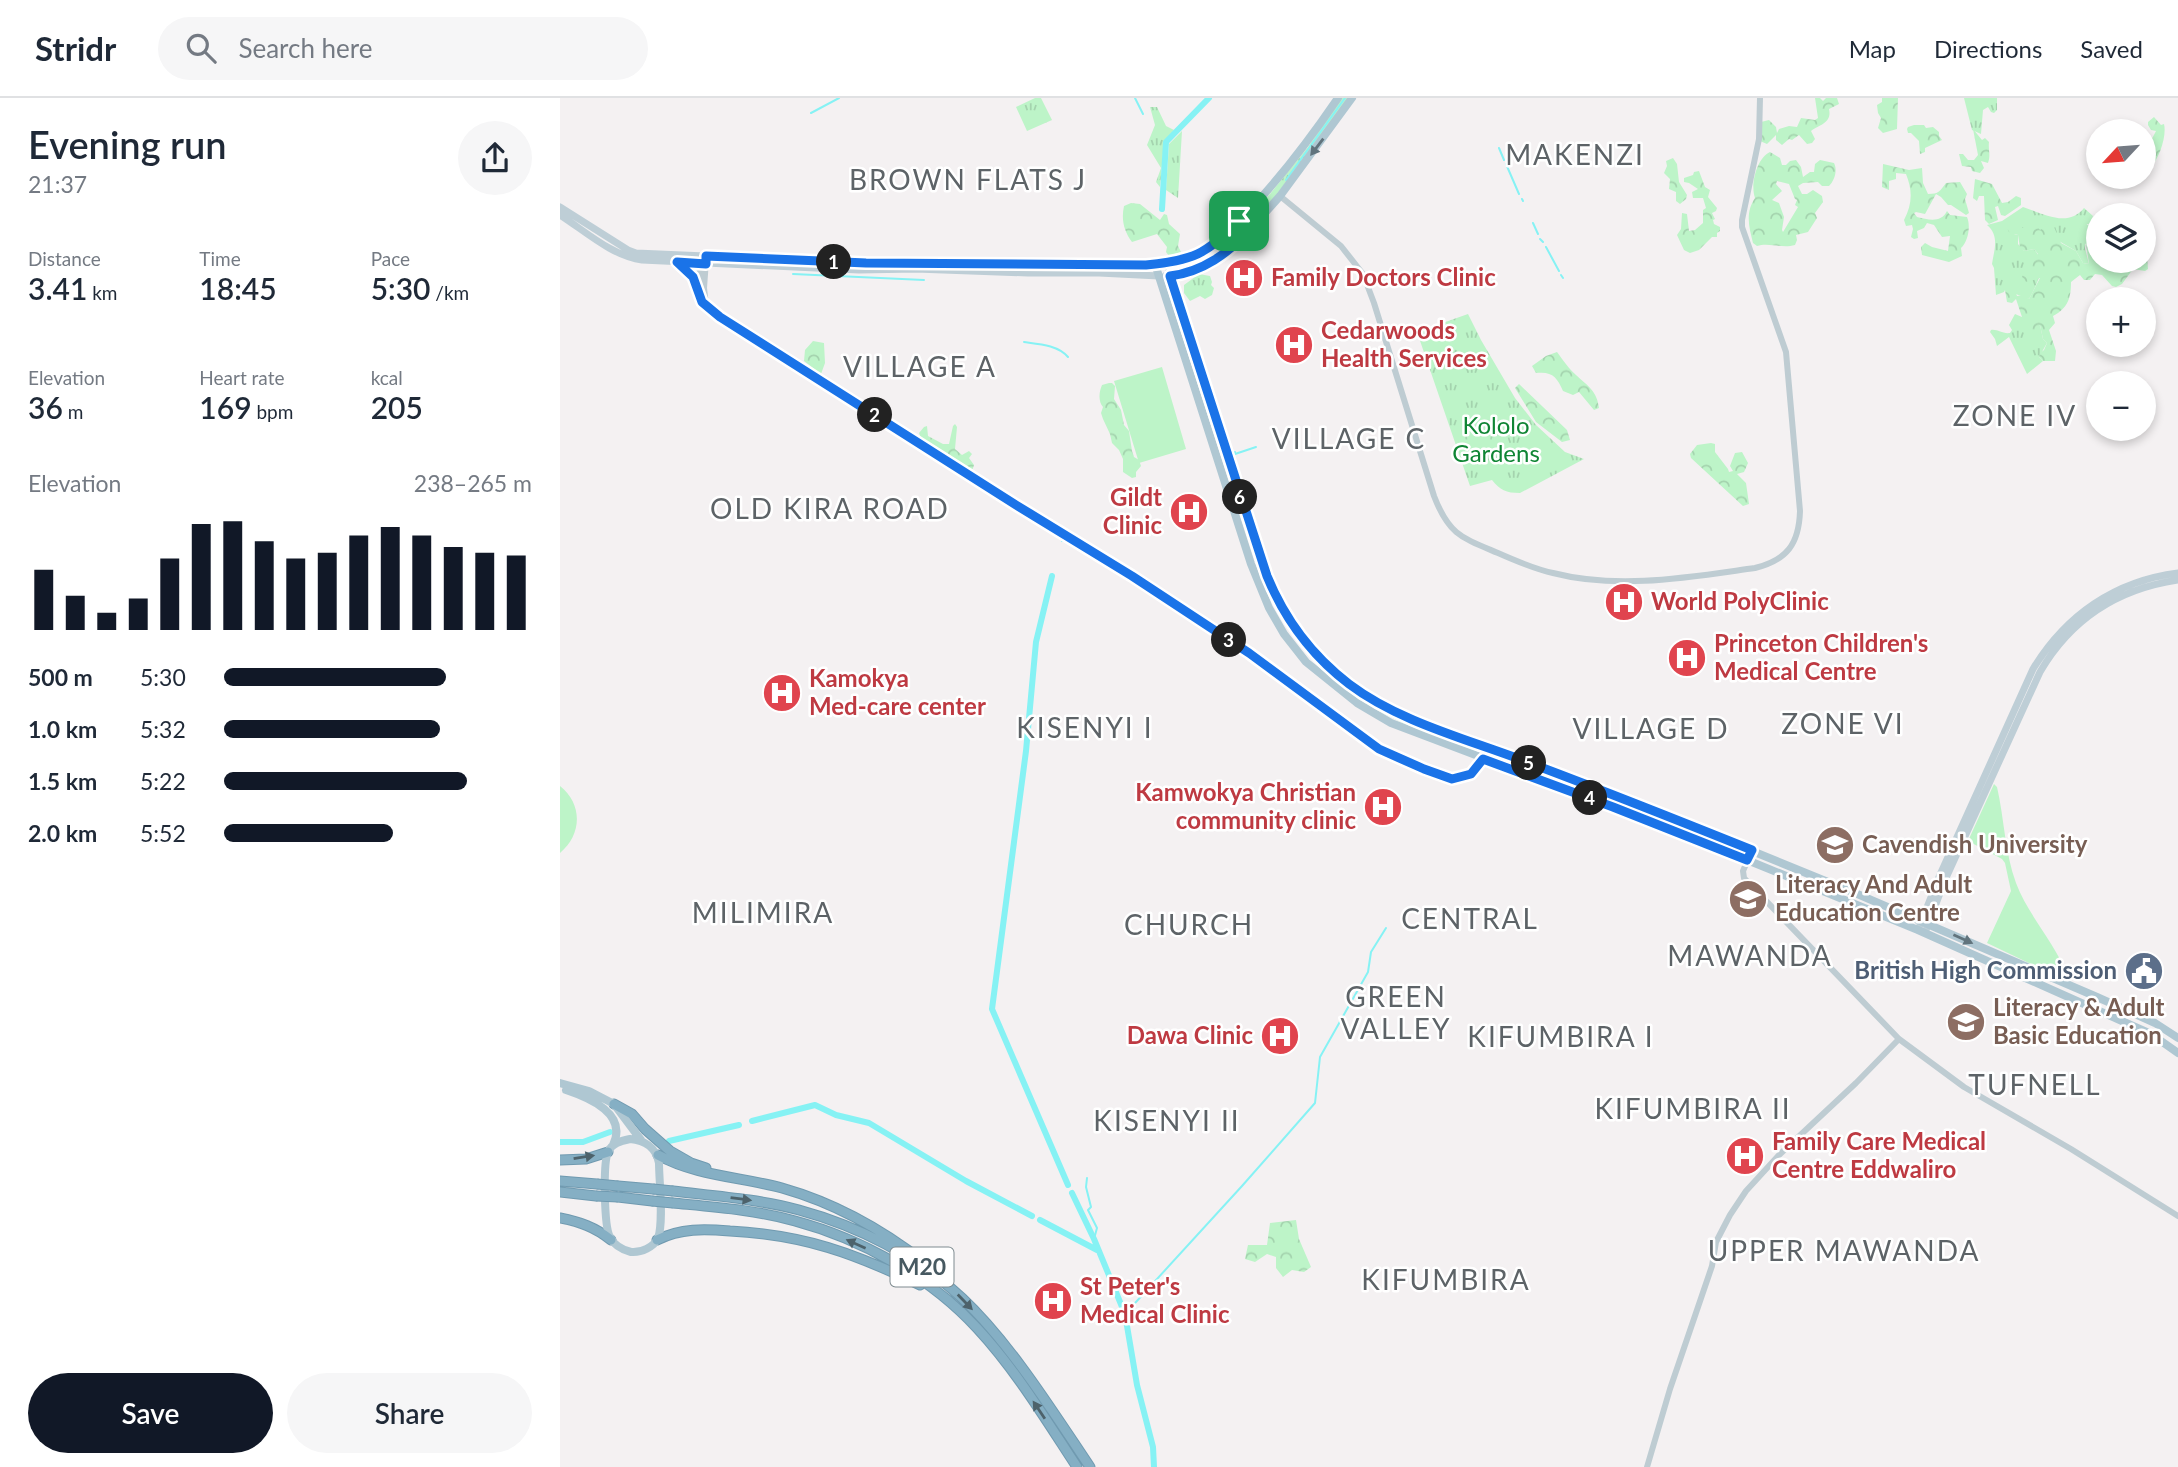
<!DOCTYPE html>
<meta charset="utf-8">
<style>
body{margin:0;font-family:Lato,sans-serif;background:#f6f6f7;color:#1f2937;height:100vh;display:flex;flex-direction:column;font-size:26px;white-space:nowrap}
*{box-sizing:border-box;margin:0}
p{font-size:23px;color:#747a83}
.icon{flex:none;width:38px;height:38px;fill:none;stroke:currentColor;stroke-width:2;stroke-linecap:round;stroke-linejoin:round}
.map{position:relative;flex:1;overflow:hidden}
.drawer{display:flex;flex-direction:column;background:#fff;width:560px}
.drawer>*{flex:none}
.needle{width:46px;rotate:244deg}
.controls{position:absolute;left:1526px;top:21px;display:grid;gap:14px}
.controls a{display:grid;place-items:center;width:70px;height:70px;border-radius:50%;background:#fff;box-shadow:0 4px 10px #0003;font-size:35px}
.pin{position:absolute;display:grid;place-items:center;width:60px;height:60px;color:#fff;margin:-30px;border-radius:14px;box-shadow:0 4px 10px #0006}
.km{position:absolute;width:35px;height:35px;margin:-18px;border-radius:50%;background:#222;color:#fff;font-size:19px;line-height:35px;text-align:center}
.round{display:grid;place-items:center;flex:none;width:74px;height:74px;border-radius:37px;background:#f6f6f7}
.head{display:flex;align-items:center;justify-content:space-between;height:119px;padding:0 28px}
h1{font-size:38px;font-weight:600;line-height:52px}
.figures{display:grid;grid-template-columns:repeat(3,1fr);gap:10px;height:119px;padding:7px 28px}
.figures div{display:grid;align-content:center}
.figures b{font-size:30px;font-weight:600}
.figures small{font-size:19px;font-weight:400}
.figures p{font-size:19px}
.chart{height:196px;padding:14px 28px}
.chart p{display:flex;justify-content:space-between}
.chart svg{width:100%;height:126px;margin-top:7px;stroke:#111827;stroke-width:6}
.action{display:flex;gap:14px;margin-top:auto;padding:14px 28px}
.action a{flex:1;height:80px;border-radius:42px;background:#111827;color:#fff;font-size:28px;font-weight:600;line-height:80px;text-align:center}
.action a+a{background:#f6f6f7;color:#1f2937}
ul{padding:0 28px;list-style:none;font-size:23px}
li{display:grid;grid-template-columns:112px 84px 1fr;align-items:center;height:52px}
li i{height:18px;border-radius:9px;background:#111827}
header{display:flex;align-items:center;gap:42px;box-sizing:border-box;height:98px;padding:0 35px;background:#fff;border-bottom:2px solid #e0e1e3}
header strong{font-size:33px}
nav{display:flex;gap:38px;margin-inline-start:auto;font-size:24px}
.search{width:490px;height:63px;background:#f6f6f7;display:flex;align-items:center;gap:18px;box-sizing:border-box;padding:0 24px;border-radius:38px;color:#747a83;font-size:26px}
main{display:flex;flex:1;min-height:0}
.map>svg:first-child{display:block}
.grass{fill:url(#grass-tufts)}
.forest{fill:url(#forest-crowns);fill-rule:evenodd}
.garden{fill:#bdf4c8}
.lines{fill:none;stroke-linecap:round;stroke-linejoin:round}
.stream{stroke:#86f2f4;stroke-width:2}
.canal{stroke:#86f2f4;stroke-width:6}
.motorway-casing{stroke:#709ab0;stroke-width:11}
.tertiary{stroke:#beccd2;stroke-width:6}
.secondary{stroke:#beced6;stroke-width:7}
.primary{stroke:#afc7d2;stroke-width:8}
.motorway{stroke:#85afc4;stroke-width:9}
.motorway-bridge-casing{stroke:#709ab0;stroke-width:11;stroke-linecap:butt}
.motorway-bridge{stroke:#85afc4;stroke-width:9}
.oneway{fill:#61747d}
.oneway2{fill:#4d626b}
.route-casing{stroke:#fff;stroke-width:14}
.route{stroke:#1a73e8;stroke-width:9}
.labels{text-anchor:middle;stroke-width:5;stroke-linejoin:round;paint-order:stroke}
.shield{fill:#fff;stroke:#7e8b90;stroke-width:2}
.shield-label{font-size:23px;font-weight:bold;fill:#475961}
.health-label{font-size:24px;font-weight:bold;fill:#be3a42;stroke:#fff;text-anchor:start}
.park-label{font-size:24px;fill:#0f8534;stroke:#fff}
.education-label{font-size:24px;font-weight:bold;fill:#785e54;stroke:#fff;text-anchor:start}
.service-label{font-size:24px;font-weight:bold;fill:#4e5e75;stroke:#fff;text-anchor:end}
.quarter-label{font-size:28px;letter-spacing:2px;fill:#5d6367;stroke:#fff}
</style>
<header>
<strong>Stridr</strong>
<div class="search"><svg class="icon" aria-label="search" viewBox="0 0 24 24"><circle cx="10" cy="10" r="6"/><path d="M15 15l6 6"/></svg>Search here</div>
<nav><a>Map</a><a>Directions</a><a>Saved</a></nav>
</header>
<main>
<section class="drawer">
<div class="head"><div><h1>Evening run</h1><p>21:37</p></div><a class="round"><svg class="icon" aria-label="share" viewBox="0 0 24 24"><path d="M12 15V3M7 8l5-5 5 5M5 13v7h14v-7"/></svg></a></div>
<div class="figures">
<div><p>Distance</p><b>3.41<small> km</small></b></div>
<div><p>Time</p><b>18:45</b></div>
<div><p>Pace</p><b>5:30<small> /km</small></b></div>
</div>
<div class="figures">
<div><p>Elevation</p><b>36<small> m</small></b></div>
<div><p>Heart rate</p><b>169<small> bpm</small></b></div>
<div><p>kcal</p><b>205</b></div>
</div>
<div class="chart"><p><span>Elevation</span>238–265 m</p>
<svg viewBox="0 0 160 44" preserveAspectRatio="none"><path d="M5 44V23M15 44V32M25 44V38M35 44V33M45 44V19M55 44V7M65 44V6M75 44V13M85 44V19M95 44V17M105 44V11M115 44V8M125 44V11M135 44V15M145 44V17M155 44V18"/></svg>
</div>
<ul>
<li><b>500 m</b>5:30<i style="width:72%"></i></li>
<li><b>1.0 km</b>5:32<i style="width:70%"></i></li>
<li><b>1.5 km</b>5:22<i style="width:79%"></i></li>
<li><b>2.0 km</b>5:52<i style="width:55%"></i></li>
</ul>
<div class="action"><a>Save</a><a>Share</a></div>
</section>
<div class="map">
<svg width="1618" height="1369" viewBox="0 0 1618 1369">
<defs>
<pattern id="grass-tufts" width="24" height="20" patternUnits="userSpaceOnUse" patternTransform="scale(1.75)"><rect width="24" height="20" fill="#bdf4c8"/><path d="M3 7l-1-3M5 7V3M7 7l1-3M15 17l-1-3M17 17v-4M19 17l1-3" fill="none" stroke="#a4d3ae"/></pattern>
<pattern id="forest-crowns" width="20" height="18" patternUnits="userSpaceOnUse" patternTransform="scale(1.75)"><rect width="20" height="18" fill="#bdf4c8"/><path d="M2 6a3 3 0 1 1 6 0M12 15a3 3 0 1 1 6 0" fill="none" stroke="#a4d3ae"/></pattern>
</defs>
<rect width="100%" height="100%" fill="#f4f1f2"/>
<path class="grass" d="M475 0H481L492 22 467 33 456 9Z
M781 0H789L711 104 674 143 660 157 624 172 622 167 647 157 660 147 710 96 748 49Z
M1404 0H1437V12L1434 15 1431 14 1428 9 1423 12 1421 36 1412 32Z
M590 9H597L606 28 614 32 604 44 600 89 596 84 601 70 587 47 595 27Z
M622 33 618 100 606 92 609 46Z
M1463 109C1484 116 1508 130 1524 110L1533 118 1530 127 1527 126 1525 150 1529 166 1523 165 1516 153 1480 132 1454 136 1458 137V146L1464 153 1474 151C1488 167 1477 186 1469 201L1445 192 1444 194 1436 197 1434 170 1432 166C1434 152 1440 138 1427 127L1442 123Z
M639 176 650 178 652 184 651 187 654 190 652 197 645 201 640 198 630 203 624 195V187Z
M908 216 921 242 955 300 976 327 1005 354 1024 361 960 395C946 395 940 392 932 382L910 388 857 234Z
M1480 227 1483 241 1487 245 1479 259 1483 263 1467 276 1449 239 1437 248 1435 241 1430 234 1431 232C1438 231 1442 236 1450 235L1452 232H1464Z
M788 590 836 618 915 648 918 652 915 653C869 636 824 621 785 591Z"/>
<path class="forest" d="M1255 0H1260L1263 3 1266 0H1277L1279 6 1269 11C1272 25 1261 26 1251 33L1255 41 1252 45 1247 46 1239 37 1232 42 1229 41 1222 47 1216 42V37L1207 46 1200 43 1201 24 1209 22 1216 29 1217 35 1219 31 1229 28 1237 29 1241 20 1255 22 1258 20Z
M1322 0H1338L1337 31 1323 35 1318 30 1321 20 1318 15 1317 7 1322 4Z
M1594 19 1601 27 1604 26C1607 38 1599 61 1590 70 1579 57 1590 46 1596 33L1591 32 1588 27V24Z
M1354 27H1364L1366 30 1373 29 1379 34V38L1382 42 1365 50V54L1360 56 1359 43 1351 35H1348L1347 31 1348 29Z
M1413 31 1422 42 1425 40 1429 44C1428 52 1431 57 1428 65L1421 63 1424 70 1420 75 1412 73 1411 69 1402 68 1399 56H1403L1408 62H1414L1418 57Z
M1210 54 1220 60 1222 67H1226L1230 63 1236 62 1241 69 1243 79 1250 74H1254L1255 66 1260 62 1274 65C1278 73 1274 83 1269 88H1262L1258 84 1243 85 1238 88 1242 96H1247L1253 92 1262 98 1263 104 1255 115 1257 120 1248 134 1236 137 1237 142 1235 147C1222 151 1209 144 1197 148L1193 145C1189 129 1185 115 1195 100 1190 86 1197 60 1210 54ZM1217 83 1229 86 1235 101 1237 102 1235 107 1238 109 1223 134 1222 132 1224 119 1219 105 1212 102 1222 93 1216 86Z
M1113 60 1117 66 1119 84 1127 97 1126 101 1120 106 1116 103V94L1109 91 1110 81 1104 75 1107 68 1106 63Z
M1323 66 1349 72 1362 70 1363 85 1368 96C1379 96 1380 93 1386 85L1400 84 1407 96 1405 101 1409 115 1406 117 1391 107H1388L1381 99 1376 96 1365 116 1356 114 1354 115 1357 119C1369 122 1381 125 1387 113L1390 117 1407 119C1411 128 1408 144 1401 150L1402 158 1389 164 1362 157 1361 149 1365 145 1372 149 1388 153 1390 138 1382 139 1374 127 1367 125 1364 130 1357 133 1358 140 1354 141 1351 139 1353 131 1352 127 1346 128 1344 122C1352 107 1353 93 1346 76L1336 75V81L1329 83V92L1322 89Z
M1139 73 1145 89 1150 92 1148 99 1157 110 1156 113 1152 115 1155 121 1153 122 1154 126 1160 129V133L1157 135V139H1152L1139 152 1130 155 1124 152 1117 137 1121 131 1122 115 1127 116 1129 133 1135 132 1143 125V112L1146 110 1143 100H1133L1132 94 1138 91 1129 85 1124 84V80L1133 77 1134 74Z
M1415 81 1432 86 1442 105 1448 104 1456 98 1461 100V107L1445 118 1441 117 1438 108 1435 109 1438 122 1429 126 1425 122 1424 98H1419L1417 103 1413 100Z
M571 105 580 106 600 122 604 116 607 117 609 126 620 136 618 148 621 154 609 158 606 154 607 149 597 136 572 144C564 133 561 122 564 108Z
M1456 124 1462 130 1471 126 1476 127 1480 132 1487 127 1494 129 1501 145 1516 153 1523 165 1529 166 1526 146 1522 144 1520 138 1524 127H1530L1538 137V163H1562L1564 165 1566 163H1584V128L1591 129 1590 154 1587 159 1588 171 1585 173 1573 171 1562 186 1556 189 1552 188 1542 177 1535 176 1530 182H1524L1520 177 1511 184C1511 200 1508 210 1493 218L1495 225 1489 232 1496 253 1495 263H1483L1479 259 1480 255 1484 252 1487 245 1483 241 1480 227 1476 230 1474 236 1470 237 1464 232H1452L1449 227 1455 216 1462 219 1456 201 1452 205 1447 204 1445 192 1447 190 1455 192 1457 198 1463 197 1469 201 1480 180 1466 184 1462 179 1466 164 1478 156 1474 151 1464 153 1460 150 1458 137 1449 134 1447 130 1448 126Z
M253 243 264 245 265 265 261 276 244 263 245 252Z
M997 254C1003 262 1009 271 1016 277 1028 288 1037 293 1039 310L1034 312 1019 294 1013 297 1003 293C997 279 992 273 976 275L972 268 986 258Z
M549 285H552L555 288 554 301 561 312 564 327 569 333 572 353 574 359 579 362 581 368 576 374V379L572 380 563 374V361L559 352 552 345 550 336 543 321 541 315 543 309C538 303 539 294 542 287Z
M959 286 1007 332 1010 342 1002 344 976 324 955 290Z
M931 322 938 327 940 336 919 351 907 347 904 342 906 338 915 336Z
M395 326 397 329 395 351 402 357 409 353 412 356 409 360 414 367 412 373 361 340 359 335 364 329 367 328 368 338 383 346H389L393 328Z
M1151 345 1155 346V354L1168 371 1169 374 1173 373 1170 368 1175 355 1182 354 1188 365 1184 374 1177 376 1186 385 1189 406 1183 408 1131 360 1130 356 1137 347Z
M736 1122 739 1141 751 1169 744 1174 732 1172 723 1179 716 1170V1159L707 1156 695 1164 685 1161 688 1147H707L710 1125Z"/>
<path class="garden" d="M602 269 626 351 579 365 554 283Z
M1434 686 1437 689C1444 719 1445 756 1456 785 1467 814 1488 837 1502 865V871L1498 879 1427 845 1451 793 1445 765 1442 761 1408 743Z
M0 688C23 706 22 737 0 755Z"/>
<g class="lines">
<path class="stream" d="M575 0 583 16
M251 15 279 0
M939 50 944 62
M946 66 959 96
M726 82 785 0
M962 101 963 103
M973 125 978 136
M980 141 983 144
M986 149 999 173
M233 176 364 182
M1001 177 1003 180
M464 244C479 246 498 247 508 259
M675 354V356L696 349
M502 443V442
M527 1080 526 1089 531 1109 528 1112 537 1130 534 1141
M565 1216 682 1088 755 1005 760 959 808 874 811 854 826 830"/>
<path class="canal" d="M602 111 606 44 649 0
M492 478 476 544 466 653 432 911 508 1087
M192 1023 255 1007 276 1017 309 1025 406 1083 472 1118
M109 1043 179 1027
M0 1044H23L50 1034
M512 1095 534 1141 565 1216 577 1287 593 1349 594 1369
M480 1122 537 1152"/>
<g class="motorway-casing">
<path id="motorway" d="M54 1006 72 1016 85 1031 110 1053 131 1065 146 1070
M98 1057C136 1078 181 1079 222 1090 275 1105 323 1132 365 1165
M0 1062 26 1061 48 1054
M0 1083 37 1086
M58 1088 93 1091
M113 1093C155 1098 198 1101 239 1112 298 1128 357 1158 402 1200 450 1245 493 1314 530 1369
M0 1094 36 1098
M58 1099 92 1103
M113 1105C154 1109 196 1112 235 1123 302 1141 370 1179 417 1230 456 1272 486 1322 517 1369
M0 1120C20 1124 35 1129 51 1142
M97 1142C121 1130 144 1131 170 1133 244 1137 294 1155 360 1187"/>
</g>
<path class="tertiary" d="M720 98 781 148 803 176 814 205 874 398C889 437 902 440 938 455 956 463 974 471 993 475 1059 492 1130 479 1195 470 1227 462 1239 446 1240 413L1226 254 1182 129V122L1199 41 1200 0
M146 162 144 190 146 207
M140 163C138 192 134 200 160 219L456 407 572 478 689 555 812 647 881 678 892 681 911 676 929 650
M1192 752 1183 773 1184 780 1339 941 1404 989 1511 1051 1618 1118
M1087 1369 1110 1291 1152 1168 1156 1144 1170 1117 1186 1093 1219 1057 1296 985 1339 941"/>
<path class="secondary" d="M0 109 68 152 76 155 306 165 570 168 595 166
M0 117C25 133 52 158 82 162L299 172 356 171 468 175H539L599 178
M118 165 128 173 138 189
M1358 832 1379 779 1473 571C1506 517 1555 483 1618 475
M1366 832 1385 782 1480 574C1511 521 1557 491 1618 482"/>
<path class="primary" d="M778 0C748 44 717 85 679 123 670 133 660 145 647 152 631 161 614 164 595 166L691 466 709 510 724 536 746 564 797 605 831 625 1053 709 1187 762 1358 832 1591 936 1618 955
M608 165 619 210 673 378 713 492 725 517 751 553 788 585 839 615 1057 698 1295 795 1537 899 1595 925 1618 940
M606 178 623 177 653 163 664 157 681 142 720 98 792 0
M0 985 29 993 54 1006 81 1042
M6 992C30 1000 68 1016 53 1047
M70 1041C84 1042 96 1049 99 1065 99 1083 104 1124 98 1140 94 1149 81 1155 71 1154 63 1152 54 1147 50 1139 44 1129 43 1065 48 1054 52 1045 61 1043 70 1041Z"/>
<use href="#motorway" class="motorway"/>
<g class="motorway-bridge-casing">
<path id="motorway-bridge" d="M37 1086 58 1088
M93 1091 113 1093
M36 1098 58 1099
M92 1103 113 1105"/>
</g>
<use href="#motorway-bridge" class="motorway-bridge"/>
</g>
<defs><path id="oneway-solid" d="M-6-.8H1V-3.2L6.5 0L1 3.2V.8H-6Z" transform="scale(1.75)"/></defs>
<g class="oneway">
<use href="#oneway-solid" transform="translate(757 49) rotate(127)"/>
<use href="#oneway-solid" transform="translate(1403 841) rotate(24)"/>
</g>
<g class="oneway2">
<use href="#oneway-solid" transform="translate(24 1059) rotate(-9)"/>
<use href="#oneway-solid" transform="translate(181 1101) rotate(7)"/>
<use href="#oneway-solid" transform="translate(296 1146) rotate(-156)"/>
<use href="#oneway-solid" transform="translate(405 1204) rotate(46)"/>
<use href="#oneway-solid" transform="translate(479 1312) rotate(-124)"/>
</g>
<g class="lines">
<g class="route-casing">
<path id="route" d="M679 123 683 131 690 132C668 155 643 174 610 178L707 478C725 522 751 557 789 586 838 623 903 640 959 661 1037 690 1115 721 1192 752L1187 762 1053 709 923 661 911 676 892 681 864 671 819 651 689 555 572 478 456 407 160 219 142 204 133 179 117 164 146 166V158L306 165 586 167C634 162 645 157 679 123Z"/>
</g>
<use href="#route" class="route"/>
</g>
<defs>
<g id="hospital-disc" transform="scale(2.0125)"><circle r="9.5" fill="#e0444e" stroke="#fff"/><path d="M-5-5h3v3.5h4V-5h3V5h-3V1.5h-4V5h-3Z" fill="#fff"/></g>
<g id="university-disc" transform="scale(2.0125)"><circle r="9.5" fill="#8d6e63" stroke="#fff"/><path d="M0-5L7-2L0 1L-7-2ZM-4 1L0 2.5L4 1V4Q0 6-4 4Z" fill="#fff"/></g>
<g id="civic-disc" transform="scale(2.0125)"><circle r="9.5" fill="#5c6f8a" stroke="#fff"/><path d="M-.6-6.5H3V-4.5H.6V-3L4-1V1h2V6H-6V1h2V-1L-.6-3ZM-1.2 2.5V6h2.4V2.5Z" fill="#fff"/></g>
</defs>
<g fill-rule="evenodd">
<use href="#hospital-disc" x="684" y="180"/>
<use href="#hospital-disc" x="734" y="247"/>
<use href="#hospital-disc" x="629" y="414"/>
<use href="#hospital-disc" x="1064" y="504"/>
<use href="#hospital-disc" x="1127" y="560"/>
<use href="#hospital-disc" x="222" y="595"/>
<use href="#hospital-disc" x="823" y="709"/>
<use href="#university-disc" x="1275" y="747"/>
<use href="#university-disc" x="1188" y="801"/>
<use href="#civic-disc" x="1584" y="873"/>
<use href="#university-disc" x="1406" y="924"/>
<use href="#hospital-disc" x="720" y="938"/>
<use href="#hospital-disc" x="1185" y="1058"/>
<use href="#hospital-disc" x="493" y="1203"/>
</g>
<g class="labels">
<rect class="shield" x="330.5" y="1149.5" width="63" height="39" rx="5"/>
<g class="shield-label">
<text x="362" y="1177">M20</text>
</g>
<g class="health-label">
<text x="711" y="188">Family Doctors Clinic</text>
<text x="761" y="241">Cedarwoods<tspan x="761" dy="28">Health Services</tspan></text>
<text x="602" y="408" text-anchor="end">Gildt<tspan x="602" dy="28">Clinic</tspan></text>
<text x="1091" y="512">World PolyClinic</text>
<text x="1154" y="554">Princeton Children's<tspan x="1154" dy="28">Medical Centre</tspan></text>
<text x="249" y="589">Kamokya<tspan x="249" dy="28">Med-care center</tspan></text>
<text x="796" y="703" text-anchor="end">Kamwokya Christian<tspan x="796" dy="28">community clinic</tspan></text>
<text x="693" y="946" text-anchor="end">Dawa Clinic</text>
<text x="1212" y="1052">Family Care Medical<tspan x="1212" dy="28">Centre Eddwaliro</tspan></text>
<text x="520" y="1197">St Peter's<tspan x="520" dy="28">Medical Clinic</tspan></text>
</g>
<g class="park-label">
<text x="936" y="336">Kololo<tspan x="936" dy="28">Gardens</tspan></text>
</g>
<g class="education-label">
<text x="1302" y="755">Cavendish University</text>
<text x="1215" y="795">Literacy And Adult<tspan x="1215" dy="28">Education Centre</tspan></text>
<text x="1433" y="918">Literacy &amp; Adult<tspan x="1433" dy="28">Basic Education</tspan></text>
</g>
<g class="service-label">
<text x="1557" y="881">British High Commission</text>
</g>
<g class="quarter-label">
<text x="1015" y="67">MAKENZI</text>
<text x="408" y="92">BROWN FLATS J</text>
<text x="360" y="279">VILLAGE A</text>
<text x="1455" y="328">ZONE IV</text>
<text x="789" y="351">VILLAGE C</text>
<text x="270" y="421">OLD KIRA ROAD</text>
<text x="1283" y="636">ZONE VI</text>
<text x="525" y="640">KISENYI I</text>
<text x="1091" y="641">VILLAGE D</text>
<text x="203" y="825">MILIMIRA</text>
<text x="910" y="831">CENTRAL</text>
<text x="629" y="837">CHURCH</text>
<text x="1190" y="868">MAWANDA</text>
<text x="836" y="909">GREEN<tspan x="836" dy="32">VALLEY</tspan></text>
<text x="1001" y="949">KIFUMBIRA I</text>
<text x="1475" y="997">TUFNELL</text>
<text x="1133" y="1021">KIFUMBIRA II</text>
<text x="607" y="1033">KISENYI II</text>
<text x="1284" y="1163">UPPER MAWANDA</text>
<text x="886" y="1192">KIFUMBIRA</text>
</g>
</g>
</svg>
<div class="controls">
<a><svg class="needle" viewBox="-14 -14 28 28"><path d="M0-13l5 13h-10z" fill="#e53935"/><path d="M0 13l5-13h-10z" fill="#747a83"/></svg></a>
<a><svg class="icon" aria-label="layers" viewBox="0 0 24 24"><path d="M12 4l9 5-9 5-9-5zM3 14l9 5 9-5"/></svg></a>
<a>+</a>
<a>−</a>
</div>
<div class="pin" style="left:679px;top:123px;background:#1e9e55"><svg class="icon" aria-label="arrive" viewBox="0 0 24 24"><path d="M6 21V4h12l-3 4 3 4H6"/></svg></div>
<b class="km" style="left:274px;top:164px">1</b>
<b class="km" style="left:315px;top:317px">2</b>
<b class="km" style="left:669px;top:542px">3</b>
<b class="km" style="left:1030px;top:700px">4</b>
<b class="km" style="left:969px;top:665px">5</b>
<b class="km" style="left:680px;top:399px">6</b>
</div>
</main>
